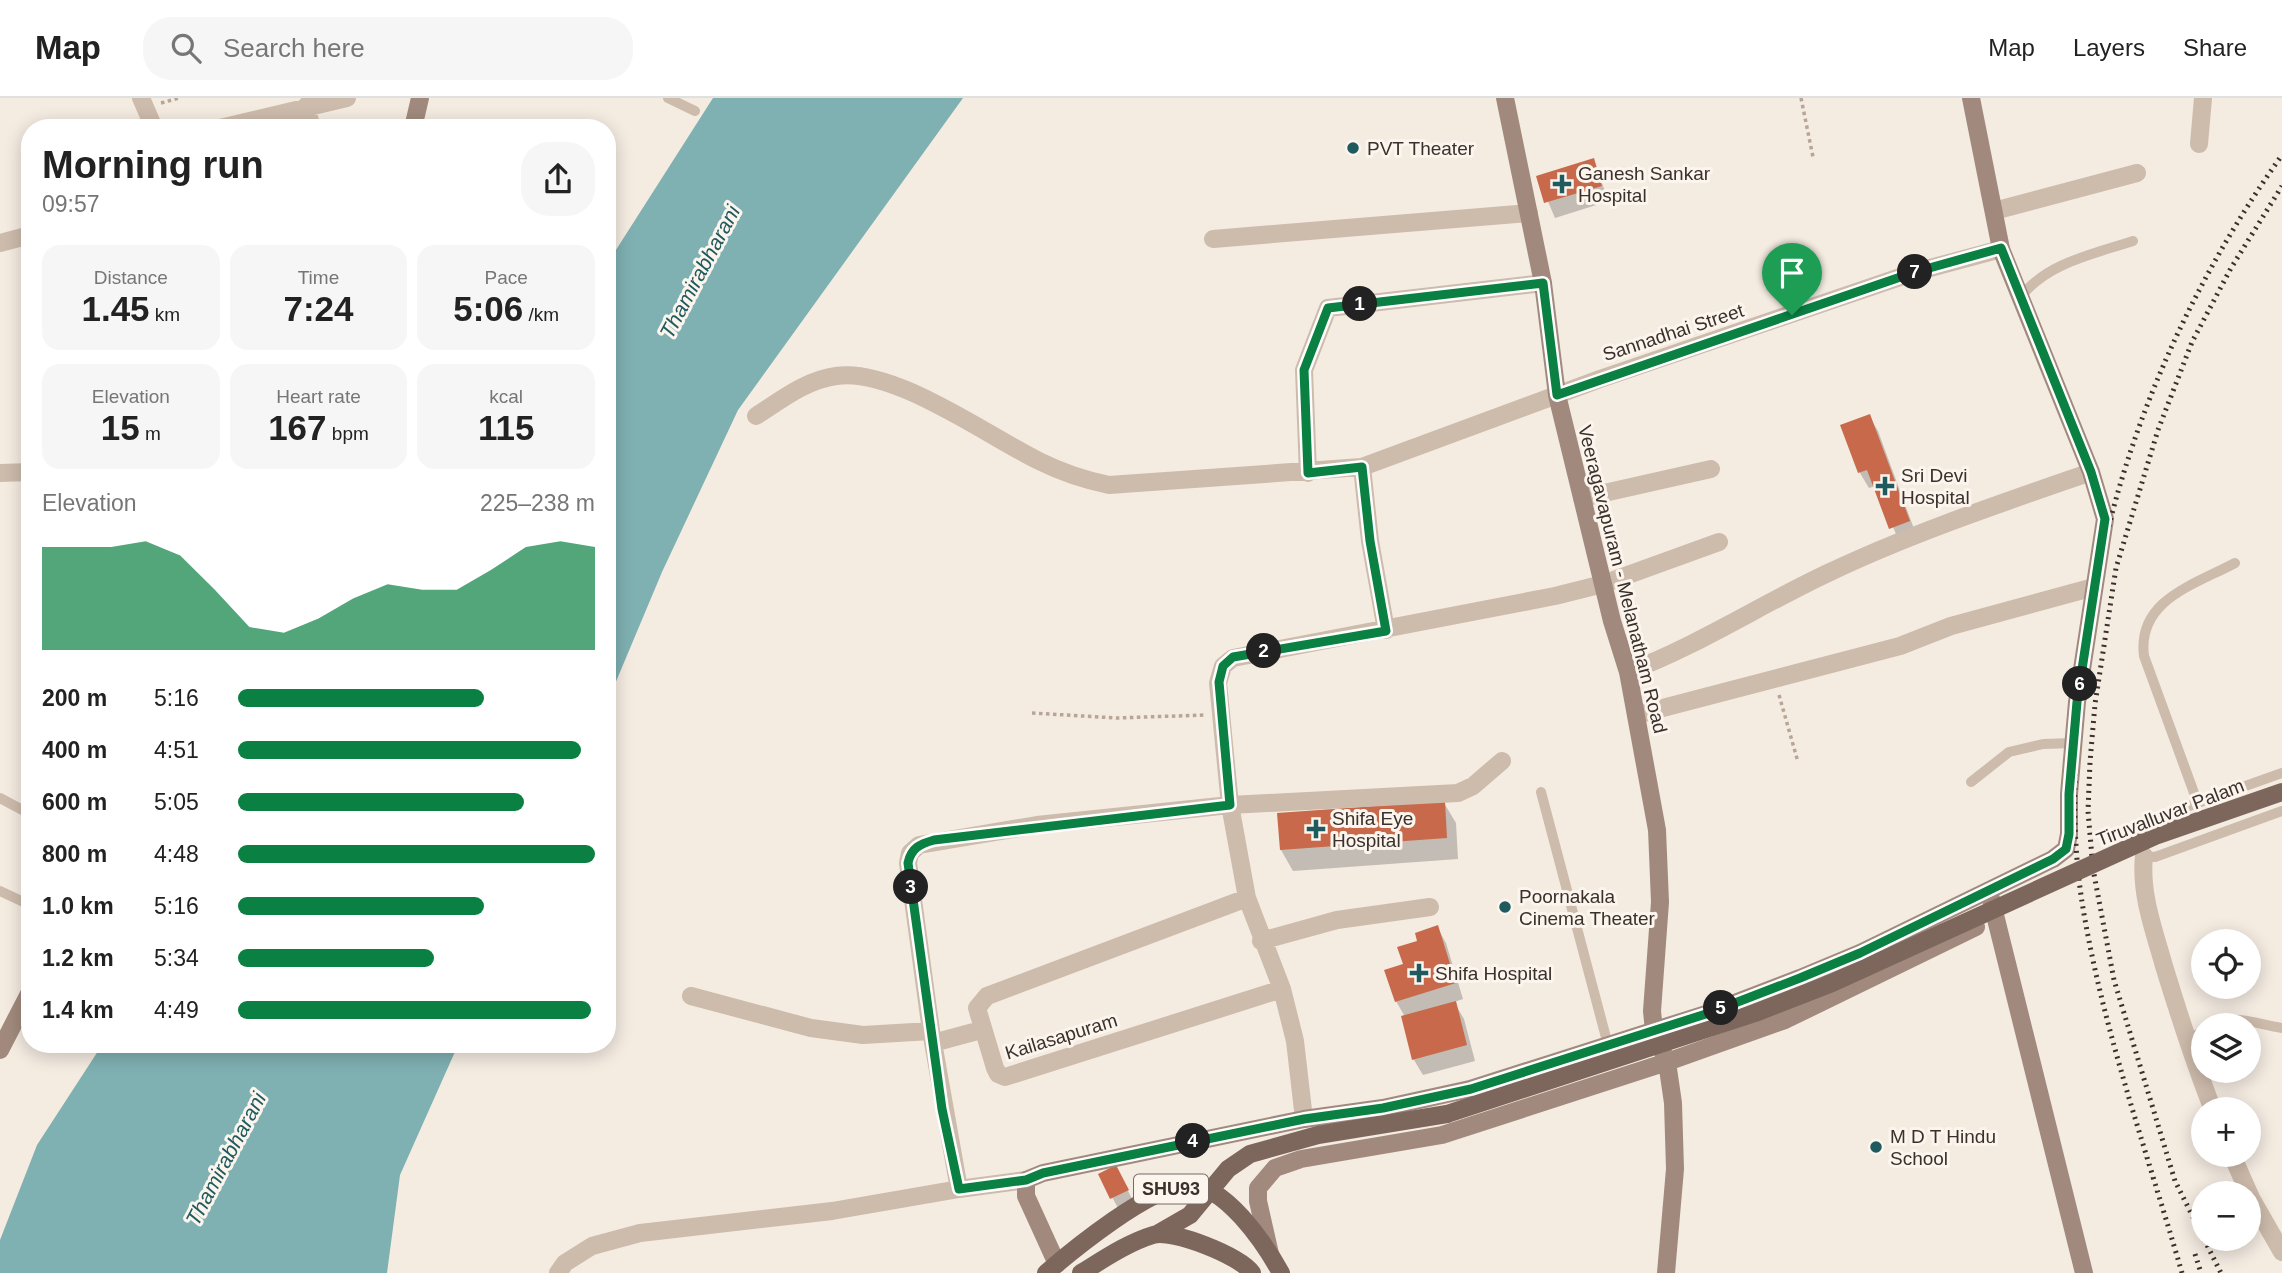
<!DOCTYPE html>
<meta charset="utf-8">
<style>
body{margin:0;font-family:Arial,sans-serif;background:#f6f6f6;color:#222;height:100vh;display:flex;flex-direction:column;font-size:26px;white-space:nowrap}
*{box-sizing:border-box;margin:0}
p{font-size:23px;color:#767676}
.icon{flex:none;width:38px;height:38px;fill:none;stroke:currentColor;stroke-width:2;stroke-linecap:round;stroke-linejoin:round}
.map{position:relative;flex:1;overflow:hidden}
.sheet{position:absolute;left:21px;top:21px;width:595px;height:934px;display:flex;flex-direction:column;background:#fff;border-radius:28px;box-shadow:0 4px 18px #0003}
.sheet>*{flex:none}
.tools{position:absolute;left:2191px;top:831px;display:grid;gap:14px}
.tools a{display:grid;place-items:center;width:70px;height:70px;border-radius:50%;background:#fff;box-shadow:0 4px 18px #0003;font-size:35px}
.pin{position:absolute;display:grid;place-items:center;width:60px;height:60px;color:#fff;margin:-72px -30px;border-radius:50% 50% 50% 0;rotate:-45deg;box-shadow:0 0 7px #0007}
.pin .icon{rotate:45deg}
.km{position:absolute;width:35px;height:35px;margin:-18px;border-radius:50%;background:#222;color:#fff;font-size:19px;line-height:35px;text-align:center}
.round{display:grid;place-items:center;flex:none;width:74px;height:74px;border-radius:28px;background:#f6f6f6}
.headline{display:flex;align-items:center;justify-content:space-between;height:119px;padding:0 21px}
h1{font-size:38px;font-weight:800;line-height:52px}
.figures{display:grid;grid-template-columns:repeat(3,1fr);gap:10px;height:119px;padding:7px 21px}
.figures div{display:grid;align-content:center;border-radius:18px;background:#f6f6f6;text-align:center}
.figures b{font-size:35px;font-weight:800}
.figures small{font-size:19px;font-weight:400}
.figures p{font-size:19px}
.chart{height:196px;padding:14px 21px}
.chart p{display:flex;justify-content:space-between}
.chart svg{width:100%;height:126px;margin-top:7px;fill:#0b8043;opacity:.7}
ul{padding:0 21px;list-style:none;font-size:23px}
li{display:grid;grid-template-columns:112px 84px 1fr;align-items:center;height:52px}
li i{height:18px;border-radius:9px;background:#0b8043}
header{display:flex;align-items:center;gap:42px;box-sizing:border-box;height:98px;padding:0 35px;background:#fff;border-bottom:2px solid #e0e0e0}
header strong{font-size:33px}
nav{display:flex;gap:38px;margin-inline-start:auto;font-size:24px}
.search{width:490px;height:63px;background:#f6f6f6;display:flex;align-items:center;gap:18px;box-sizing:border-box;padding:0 24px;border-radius:28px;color:#767676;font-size:26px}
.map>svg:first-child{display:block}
.water{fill:#7fb0b2}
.shadow{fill:#0003}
.building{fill:#c8694b}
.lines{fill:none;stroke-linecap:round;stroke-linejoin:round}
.path{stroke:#b9a596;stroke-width:3.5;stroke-dasharray:3.5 3.5;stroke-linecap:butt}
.lane{stroke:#cdbbac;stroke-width:10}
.street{stroke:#cdbbac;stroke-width:18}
.secondary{stroke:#a18a7d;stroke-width:18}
.primary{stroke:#7d675c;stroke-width:18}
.rail{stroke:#3b302b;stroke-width:5;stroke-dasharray:2 5;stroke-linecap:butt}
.primary-bridge{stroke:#7d675c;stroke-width:18}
.route-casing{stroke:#fff;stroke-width:14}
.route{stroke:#0b8043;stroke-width:9}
.poi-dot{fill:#1f5a5e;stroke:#fbf5ee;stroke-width:2.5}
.labels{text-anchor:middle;stroke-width:6;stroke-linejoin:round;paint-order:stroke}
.shield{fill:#fbf5ee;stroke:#756b66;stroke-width:2}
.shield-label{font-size:18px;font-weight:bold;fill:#3b302b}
.poi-label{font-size:19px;fill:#3b302b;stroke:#fbf5ee;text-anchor:start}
.street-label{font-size:19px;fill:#3b302b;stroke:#fbf5ee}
.water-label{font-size:21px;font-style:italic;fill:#1f5a5e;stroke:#fbf5ee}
</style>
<header>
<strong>Map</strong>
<div class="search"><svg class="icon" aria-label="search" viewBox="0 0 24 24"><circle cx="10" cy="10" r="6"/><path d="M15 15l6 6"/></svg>Search here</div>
<nav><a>Map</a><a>Layers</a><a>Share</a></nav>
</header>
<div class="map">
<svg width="2282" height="1175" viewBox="0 0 2282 1175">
<rect width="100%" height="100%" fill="#f4ebe1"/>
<path class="water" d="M713 0H963L738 312 662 474 607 605V166Z
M102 947H458L400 1077 387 1175H0V1142L37 1047Z"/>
<path class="shadow" d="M1593 63 1609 103 1555 120 1538 80Z
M1869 318 1878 333 1917 439 1900 445 1875 388 1869 390 1860 375 1842 328Z
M1444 705 1456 725 1458 761 1293 773 1281 752 1279 716Z
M1437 829 1446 845 1463 901 1454 904 1464 921 1475 963 1423 977 1414 962 1405 919 1396 903 1405 867 1420 844Z
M1100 1077 1121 1079 1133 1103 1118 1110Z"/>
<path class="building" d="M1594 60 1602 88 1544 105 1536 78Z
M1870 316 1910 423 1889 431 1867 372 1858 375 1840 327Z
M1445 703 1447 740 1280 752 1277 715Z
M1438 827 1456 885 1395 904 1384 872 1403 866 1397 849 1417 843 1415 835Z
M1456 903 1467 947 1412 962 1401 918Z
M1116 1067 1129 1092 1110 1101 1098 1076Z"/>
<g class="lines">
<path class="path" d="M1801 0 1813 59
M161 5 179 0
M1779 597 1798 664
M1032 615 1116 620 1206 617"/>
<path class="lane" d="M668 0 695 13
M2021 199C2046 165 2094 156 2133 143
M2282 675 2147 723 2140 727 2135 736 2144 758 2155 759 2282 713
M1971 684 2009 654 2043 646 2074 645
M1541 694 1608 947
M0 700 30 716
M2197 703 2144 558C2137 502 2194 487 2235 465
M0 793 30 807
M2213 928C2236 915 2258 927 2282 930
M2187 942 2203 933"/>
<path class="street" d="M141 0 154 30
M306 8 312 30
M220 30 347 0
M2199 46 2203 0
M1994 113 2137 75
M1213 141 1529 115
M0 145 30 137
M756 318C781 302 806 282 836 278 893 269 986 337 1039 363 1061 374 1085 382 1109 387L1362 369 1370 443 1386 532
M1362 369 1600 281 1915 174 2001 151
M0 375 30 374
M1308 375 1304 272 1328 210 1543 185
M1582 400 1711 371
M1628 574C1697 548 1760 507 1828 475 1912 435 2002 405 2091 374
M1636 617 1900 548 1951 528 2094 489
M1502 663 1473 688 1458 695 1230 707 1218 585 1223 568 1233 560 1555 498 1603 486 1719 444
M2144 758C2140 796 2154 832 2164 868 2179 917 2194 964 2213 1012
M1247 800 987 898 977 910 995 970 998 976 1005 979 1282 891
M1261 843 1337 822 1430 809
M691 898 811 930 863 937 931 933 908 765 910 755 919 747 1037 727 1230 707 1247 800 1282 891 1295 943 1304 1021
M933 945 981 932
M2232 1057 2251 1100 2282 1154
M959 1091 1026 1082
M558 1175 565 1165 592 1148 640 1135 832 1113 959 1091 931 933"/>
<path class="secondary" d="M1505 0 1543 185 1557 297 1612 523 1628 574 1657 732 1660 804 1652 913 1654 933 1667 964 1673 1005 1675 1071 1666 1175
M413 30 420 0
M1990 797 2084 1175
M0 952 30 894
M1270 1156 1258 1103V1090L1275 1070 1301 1061 1442 1037 1667 964 1785 922 1976 829
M1057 1166 1026 1098V1082L1043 1075 1304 1021 1383 1010 1470 991 1709 915 1800 880 1860 855 2053 761 2066 751 2069 736V696L2077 604 2105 421 2091 374 2001 151 1971 0"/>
<path class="primary" d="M1157 1136 1190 1117 1228 1071 1250 1056 1318 1037 1447 1016
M1046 1175C1075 1150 1149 1090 1186 1087 1224 1084 1265 1146 1281 1175
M1081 1175C1104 1161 1127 1145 1153 1137 1172 1131 1241 1158 1252 1175"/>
<path class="rail" d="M2203 1139 2175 1083 2114 882 2093 771 2088 713 2090 664 2095 606 2116 470 2158 332 2192 244 2231 170 2282 88
M2204 1141 2221 1175
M2195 1156 2201 1175
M2182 1175C2148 1057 2105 938 2084 816 2068 725 2075 636 2088 546 2095 501 2101 456 2113 412 2147 285 2206 164 2282 57"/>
<path class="primary-bridge" d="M1447 1016 1755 915 1832 885 2155 738 2282 694"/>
</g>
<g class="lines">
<g class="route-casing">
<path id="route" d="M2001 150 2091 374 2105 421 2077 604 2069 696V736L2066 751 2053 761 1860 855 1800 880 1709 915 1471 991 1383 1010 1304 1021 1043 1075 1026 1082 959 1091 942 1011 908 765C911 750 920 746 934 742L1230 707 1219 584 1223 568 1233 559 1386 533 1370 443 1362 369 1308 375 1304 272 1328 210 1543 185 1557 297 1915 174Z"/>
</g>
<use href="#route" class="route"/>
</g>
<g class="poi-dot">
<circle cx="1353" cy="50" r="7"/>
<path d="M1558.5 75.5h7v7h7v7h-7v7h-7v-7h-7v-7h7z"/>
<path d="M1881.5 377.5h7v7h7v7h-7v7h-7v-7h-7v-7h7z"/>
<path d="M1312.5 720.5h7v7h7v7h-7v7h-7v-7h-7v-7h7z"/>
<circle cx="1505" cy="809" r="7"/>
<path d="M1415.5 864.5h7v7h7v7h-7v7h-7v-7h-7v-7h7z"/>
<circle cx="1876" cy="1049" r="7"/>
</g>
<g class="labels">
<rect class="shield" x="1134" y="1076.5" width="74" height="29" rx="5"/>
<g class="shield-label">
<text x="1171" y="1097">SHU93</text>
</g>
<g class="poi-label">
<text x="1367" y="57">PVT Theater</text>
<text x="1578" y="82">Ganesh Sankar<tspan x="1578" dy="22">Hospital</tspan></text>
<text x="1901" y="384">Sri Devi<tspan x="1901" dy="22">Hospital</tspan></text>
<text x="1332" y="727">Shifa Eye<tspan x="1332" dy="22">Hospital</tspan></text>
<text x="1519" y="805">Poornakala<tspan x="1519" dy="22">Cinema Theater</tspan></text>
<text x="1435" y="882">Shifa Hospital</text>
<text x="1890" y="1045">M D T Hindu<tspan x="1890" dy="22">School</tspan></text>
</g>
<g class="street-label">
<text transform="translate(1673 234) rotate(-18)" y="7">Sannadhai Street</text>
<text transform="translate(1623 481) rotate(76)" y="7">Veeragavapuram - Melanatham Road</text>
<text transform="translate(2170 714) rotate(-21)" y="7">Tiruvalluvar Palam</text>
<text transform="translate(1061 938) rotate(-17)" y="7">Kailasapuram</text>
</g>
<g class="water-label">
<text transform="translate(700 174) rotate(-62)" y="7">Thamirabharani</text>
<text transform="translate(226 1061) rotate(-62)" y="7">Thamirabharani</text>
</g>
</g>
</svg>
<div class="tools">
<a><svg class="icon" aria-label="locate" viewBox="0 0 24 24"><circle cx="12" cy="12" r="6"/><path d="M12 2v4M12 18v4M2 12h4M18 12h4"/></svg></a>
<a><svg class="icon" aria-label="layers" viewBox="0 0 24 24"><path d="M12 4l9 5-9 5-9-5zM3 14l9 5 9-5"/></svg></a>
<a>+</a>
<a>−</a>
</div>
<div class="pin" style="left:1792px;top:217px;background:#1e9e55"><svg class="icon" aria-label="arrive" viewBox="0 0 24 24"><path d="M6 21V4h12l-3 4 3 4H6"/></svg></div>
<b class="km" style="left:1360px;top:206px">1</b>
<b class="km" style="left:1264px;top:553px">2</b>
<b class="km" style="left:911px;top:789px">3</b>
<b class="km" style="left:1193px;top:1043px">4</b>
<b class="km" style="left:1721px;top:910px">5</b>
<b class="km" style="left:2080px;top:586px">6</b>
<b class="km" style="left:1915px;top:174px">7</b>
<section class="sheet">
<div class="headline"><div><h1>Morning run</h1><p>09:57</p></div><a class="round"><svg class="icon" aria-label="share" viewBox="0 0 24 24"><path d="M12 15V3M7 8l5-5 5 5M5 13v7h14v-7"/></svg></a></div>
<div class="figures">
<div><p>Distance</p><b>1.45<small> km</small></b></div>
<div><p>Time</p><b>7:24</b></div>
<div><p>Pace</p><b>5:06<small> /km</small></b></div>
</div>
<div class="figures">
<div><p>Elevation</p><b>15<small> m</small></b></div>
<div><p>Heart rate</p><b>167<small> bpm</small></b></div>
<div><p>kcal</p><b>115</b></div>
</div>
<div class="chart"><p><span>Elevation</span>225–238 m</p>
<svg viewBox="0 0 160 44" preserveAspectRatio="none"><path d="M0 44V8L10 8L20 8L30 6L40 11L50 23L60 36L70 38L80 33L90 26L100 21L110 23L120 23L130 16L140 8L150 6L160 8V44z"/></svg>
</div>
<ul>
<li><b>200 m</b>5:16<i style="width:69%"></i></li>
<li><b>400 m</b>4:51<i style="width:96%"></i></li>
<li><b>600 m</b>5:05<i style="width:80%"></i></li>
<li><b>800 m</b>4:48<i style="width:100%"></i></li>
<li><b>1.0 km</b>5:16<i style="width:69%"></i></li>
<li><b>1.2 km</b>5:34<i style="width:55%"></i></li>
<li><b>1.4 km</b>4:49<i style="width:99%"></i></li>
</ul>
</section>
</div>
